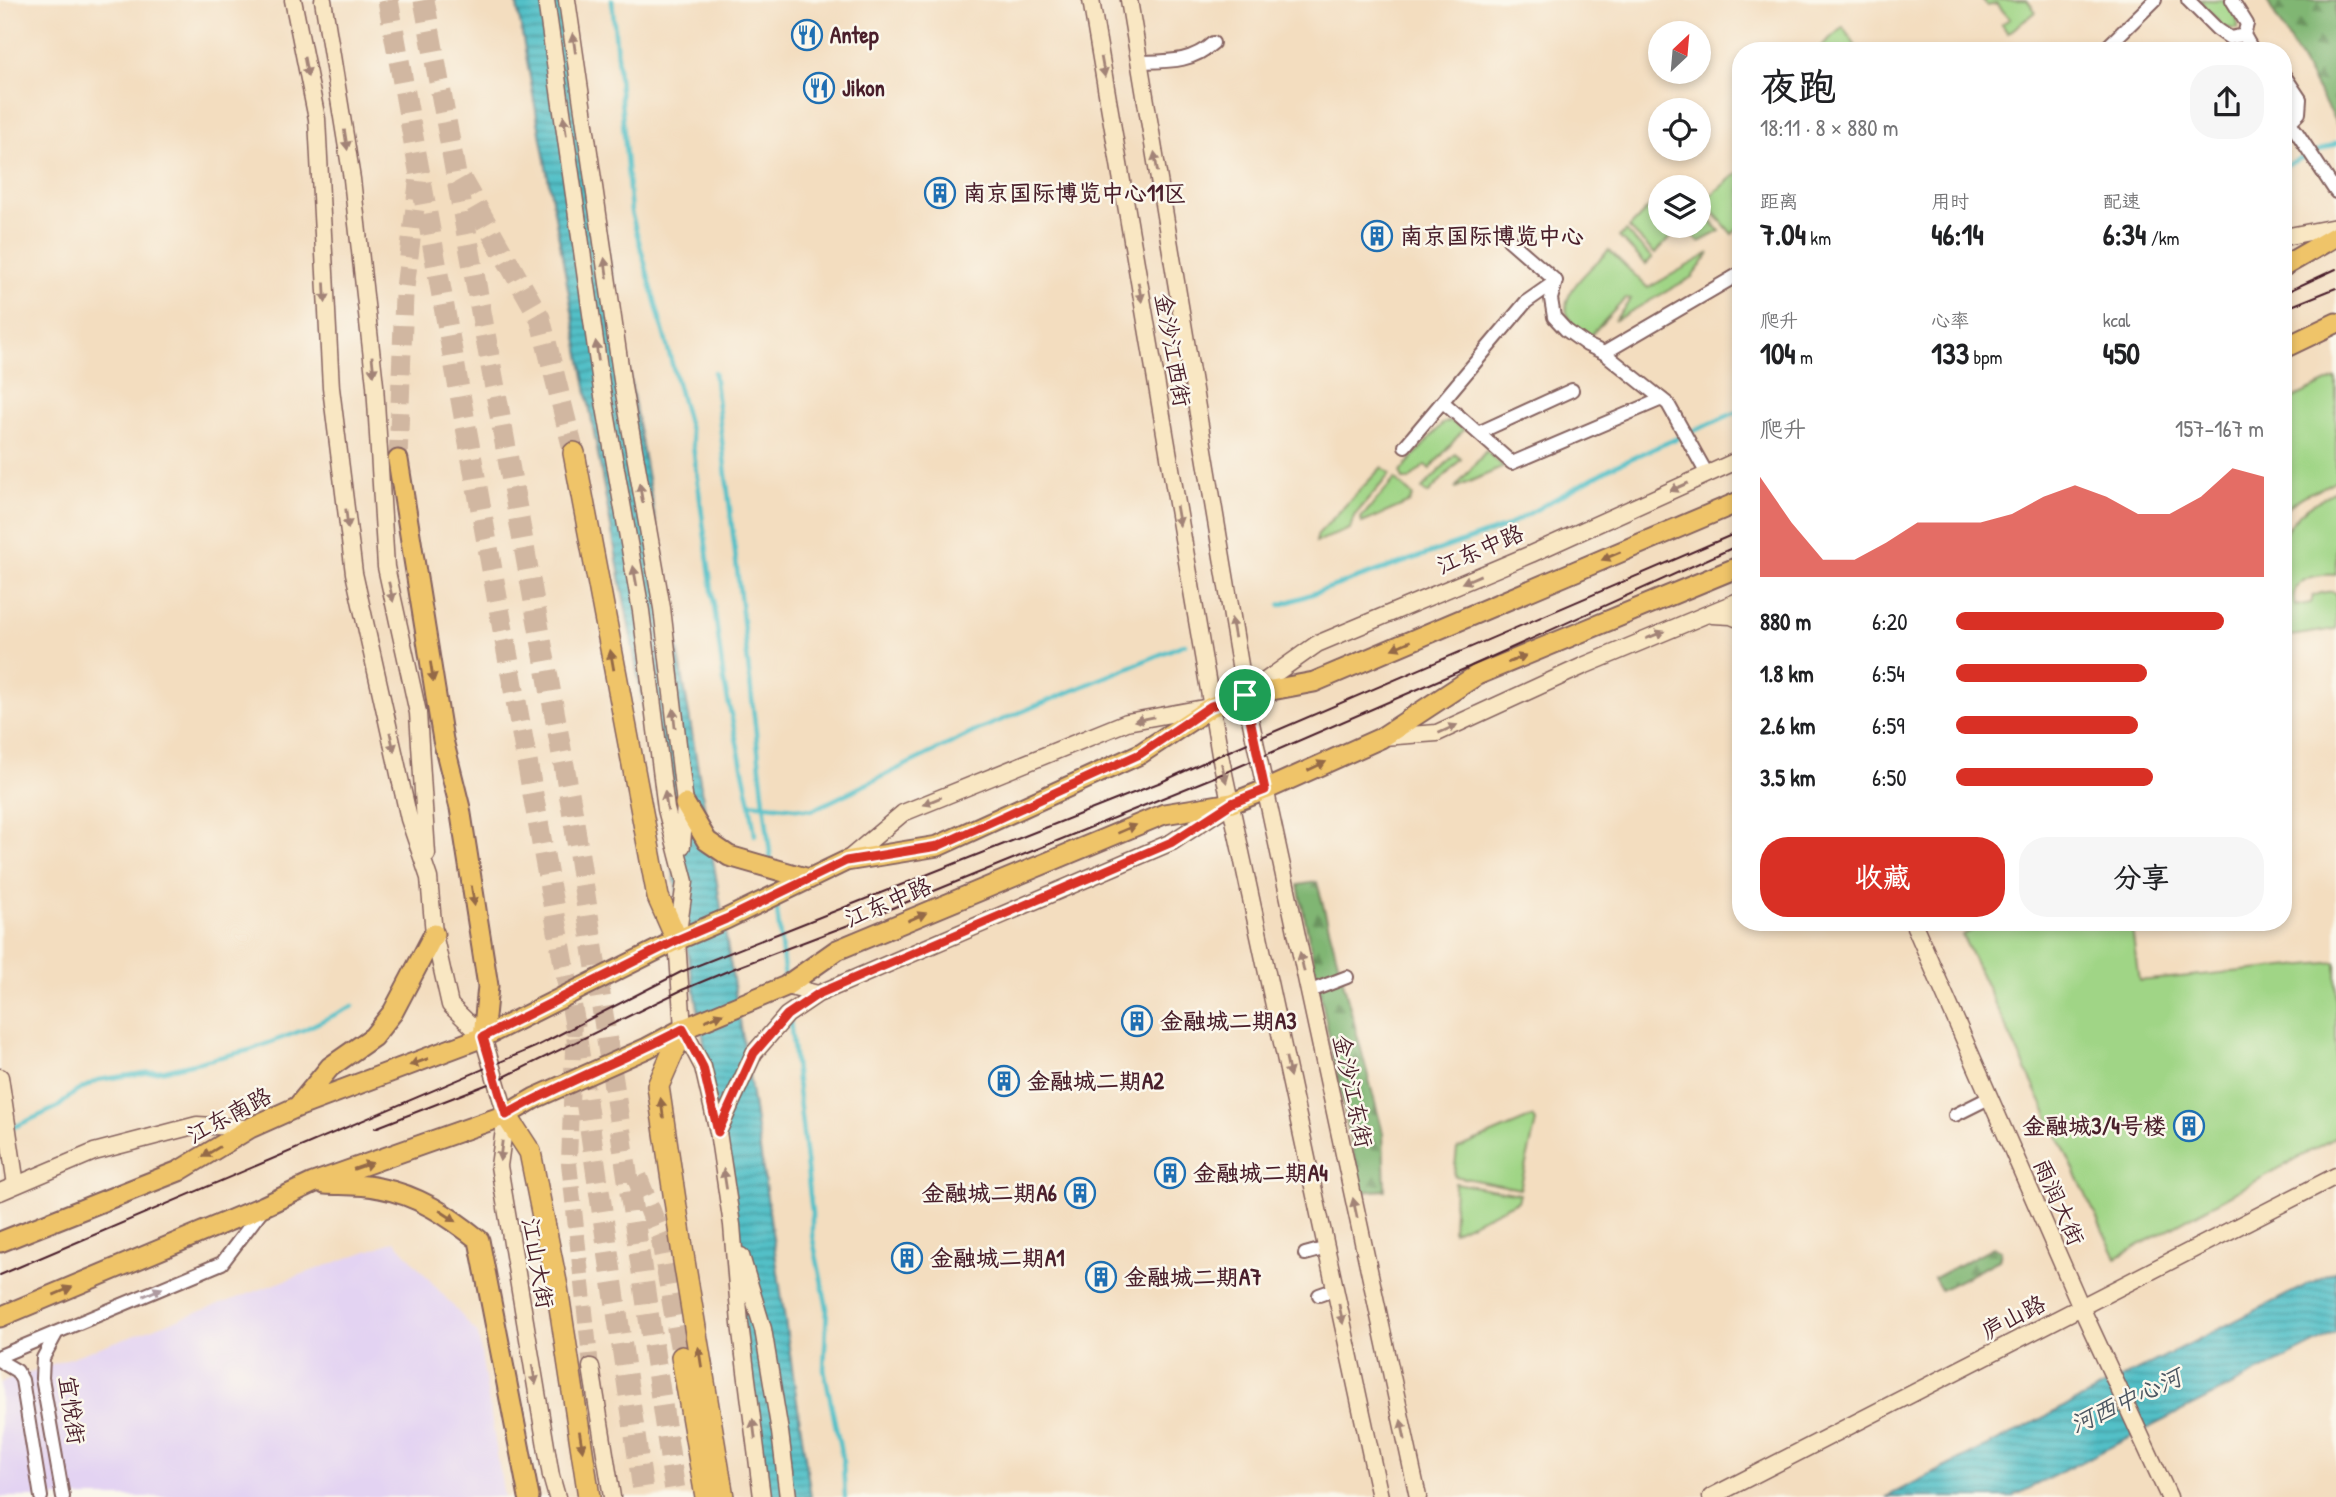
<!DOCTYPE html>
<html lang="zh">
<meta charset="utf-8">
<style>
body{margin:0;font-family:"Patrick Hand","LXGW WenKai TC",sans-serif;background:#f6f6f6;color:#202124;height:100vh;display:flex;flex-direction:column;font-size:26px;white-space:nowrap}
*{box-sizing:border-box;margin:0}
p{font-size:23px;color:#757577}
.icon{flex:none;width:38px;height:38px;fill:none;stroke:currentColor;stroke-width:2;stroke-linecap:round;stroke-linejoin:round}
.map{position:relative;flex:1;overflow:hidden}
.drawer{position:absolute;left:1732px;top:42px;width:560px;height:889px;display:flex;flex-direction:column;background:#fff;border-radius:28px;box-shadow:0 4px 10px #0003}
.drawer>*{flex:none}
.needle{width:46px;rotate:26deg}
.controls{position:absolute;left:1648px;top:21px;display:grid;gap:14px}
.controls a{display:grid;place-items:center;width:63px;height:63px;border-radius:50%;background:#fff;box-shadow:0 4px 10px #0003;font-size:35px}
.pin{position:absolute;display:grid;place-items:center;width:60px;height:60px;color:#fff;margin:-30px;border:4px solid #fff;border-radius:50%;box-shadow:0 2px 7px #0007}
.round{display:grid;place-items:center;flex:none;width:74px;height:74px;border-radius:28px;background:#f6f6f6}
.overview{display:flex;align-items:center;justify-content:space-between;height:119px;padding:0 28px}
h1{font-size:38px;font-weight:700;line-height:52px}
.metrics{display:grid;grid-template-columns:repeat(3,1fr);gap:10px;height:119px;padding:7px 28px}
.metrics div{display:grid;align-content:center}
.metrics b{font-size:30px;font-weight:700}
.metrics small{font-size:19px;font-weight:400}
.metrics p{font-size:19px}
.chart{height:196px;padding:14px 28px}
.chart p{display:flex;justify-content:space-between}
.chart svg{width:100%;height:126px;margin-top:7px;fill:#d93025;opacity:.7}
.primary-button{display:flex;gap:14px;margin-top:auto;padding:14px 28px}
.primary-button a{flex:1;height:80px;border-radius:28px;background:#d93025;color:#fff;font-size:28px;font-weight:700;line-height:80px;text-align:center}
.primary-button a+a{background:#f6f6f6;color:#202124}
ul{padding:0 28px;list-style:none;font-size:23px}
li{display:grid;grid-template-columns:112px 84px 1fr;align-items:center;height:52px}
li i{height:18px;border-radius:9px;background:#d93025}
.map>svg:first-child{display:block}
.built{fill:#e3d3f2}
.grass{fill:#a0d586;stroke:#757a58;stroke-width:2}
.forest{fill:url(#forest-firs);stroke:#656a4f;stroke-width:2}
.water{fill:url(#water-rules);stroke:#4e7079;stroke-width:2}
.lines{fill:none;stroke-linecap:round;stroke-linejoin:round}
.stream{stroke:#52c0c7;stroke-width:4.5}
.secondary-tunnel{stroke:#d1b7a1;stroke-width:16;stroke-dasharray:16 8;stroke-linecap:butt}
.primary-tunnel{stroke:#d1b7a1;stroke-width:19;stroke-dasharray:19 10;stroke-linecap:butt}
.highway-tunnel{stroke:#d1b7a1;stroke-width:21;stroke-dasharray:21 10;stroke-linecap:butt}
.street-casing{stroke:#85625f;stroke-width:16}
.secondary-casing{stroke:#85625f;stroke-width:19}
.primary-casing{stroke:#85625f;stroke-width:23}
.highway-casing{stroke:#85625f;stroke-width:24}
.street{stroke:#fff;stroke-width:12}
.secondary{stroke:#f9e7c3;stroke-width:16}
.primary{stroke:#efc469;stroke-width:19}
.highway{stroke:#efc469;stroke-width:21}
.tram{stroke:#4a1f2b;stroke-width:2}
.oneway{fill:#a28377}
.oneway2{fill:#946947}
.oneway3{fill:#ae9aa0}
.route-casing{stroke:#fff;stroke-width:14}
.route{stroke:#d93025;stroke-width:9}
.labels{text-anchor:middle;stroke-width:5;stroke-linejoin:round;paint-order:stroke}
.poi-label{font-size:23px;font-weight:bold;fill:#4a1f2b;stroke:#fbf7ec;text-anchor:start}
.street-label{font-size:23px;fill:#4a1f2b;stroke:#fbf7ec}
.water-label{font-size:24px;font-style:italic;fill:#4d5762;stroke:#fbf7ec}
</style>
<div class="map">
<svg width="2336" height="1497" viewBox="0 0 2336 1497">
<defs>
<pattern id="forest-firs" width="22" height="20" patternUnits="userSpaceOnUse" patternTransform="scale(1.75)"><rect width="22" height="20" fill="#80b673"/><path d="M5 1l3.5 6h-7zM16 11l3.5 6h-7z" fill="#6b935f"/></pattern>
<pattern id="water-rules" width="6" height="5" patternUnits="userSpaceOnUse" patternTransform="scale(1.75)"><rect width="6" height="5" fill="#52c0c7"/><path d="M0 2.5h6" fill="none" stroke="#469ba2"/></pattern>
</defs>
<rect width="100%" height="100%" fill="#fbf7ec"/>
<filter id="ink" filterUnits="userSpaceOnUse"><feTurbulence type="fractalNoise" baseFrequency=".0143" numOctaves="2"/><feDisplacementMap in="SourceGraphic" scale="14" xChannelSelector="R" yChannelSelector="G"/><feConvolveMatrix kernelMatrix="1 2 1 2 8 2 1 2 1" color-interpolation-filters="sRGB"/></filter>
<filter id="wash" filterUnits="userSpaceOnUse"><feTurbulence type="fractalNoise" baseFrequency=".00686" numOctaves="4" result="noise"/><feDisplacementMap in="SourceGraphic" scale="28" xChannelSelector="R" yChannelSelector="G"/><feGaussianBlur stdDeviation="1.57" result="paint"/><feColorMatrix in="noise" values="0 0 0 0 0 0 0 0 0 0 0 0 0 0 0 0 0 1.4 0 .05"/><feComposite in="paint" operator="in"/></filter>
<g filter="url(#wash)">
<rect width="100%" height="100%" fill="#f3ddbf"/>
<path class="built" d="M395 1241 478 1334 504 1497H0V1383Z"/>
<path class="grass" d="M1982 0H2027L2036 12 2008 33 2001 24 2010 19 1997 4 1987 6Z
M2199 0H2224C2231 9 2239 16 2238 29L2224 28Z
M1843 27 1859 51H1824L1820 47Z
M1741 170V226L1732 234 1704 201Z
M1653 203 1661 211V226H1675L1678 229 1655 254 1629 228Z
M1708 218 1720 231 1699 242 1692 235Z
M1626 231 1652 258 1646 264 1619 237Z
M1609 250 1648 288 1710 253 1692 277 1614 321 1631 299 1626 298 1589 337H1587C1540 307 1584 276 1609 250Z
M2336 378V480C2314 495 2301 490 2284 513V402Z
M1450 421 1464 429 1430 469 1425 465 1409 480 1403 479 1400 472 1442 424Z
M1486 451 1504 467 1455 488Z
M1455 454 1461 459 1428 494 1422 489Z
M1382 467 1390 474 1354 516 1350 529 1316 542 1318 534Z
M1395 479 1413 496 1410 502 1362 523 1361 518Z
M2336 490V575C2315 574 2287 579 2295 606L2311 603 2313 596C2321 593 2329 590 2336 593V629L2284 637V536C2297 509 2313 505 2336 490Z
M1991 922H2131L2139 981 2336 962V1137L2116 1258 1962 935Z
M1532 1117 1536 1122 1520 1189 1454 1176 1457 1149Z
M1455 1183 1520 1194 1518 1201 1453 1232Z"/>
<path class="forest" d="M2266 0H2336V123L2267 1Z
M1317 882 1383 1133 1385 1190 1361 1192 1298 885Z
M1993 1247 2001 1251 1999 1260 1941 1290 1934 1278Z"/>
<path class="water" d="M516 0H563L675 631 749 1075 811 1497H766L712 1086Z
M2336 1270V1333L2012 1497H1886Z"/>
<g class="lines">
<path class="stream" d="M612 0 631 212 692 438 724 682 750 803 813 810 980 729 1185 644
M2284 166 2336 143
M714 372 771 862
M1280 605 1505 527 1612 467 1741 410
M750 803 755 835
M776 902 785 980
M790 1020 812 1213V1235L827 1308 824 1369 843 1462 845 1497
M12 1128 58 1107 74 1093 98 1080 165 1070 250 1050 303 1030 353 1006"/>
</g>
</g>
<g filter="url(#ink)">
<g class="lines">
<path class="secondary-tunnel" d="M574 1019 569 1163 591 1367"/>
<path class="primary-tunnel" d="M398 460 404 296 420 168"/>
<path class="highway-tunnel" d="M388 0 574 1019 644 1497
M424 0 572 809 676 1497
M461 179 540 318 574 453
M637 1177 661 1237 682 1357"/>
<g class="street-casing">
<path id="street" d="M2188 0 2217 29 2230 38 2244 35 2247 24 2232 0
M2244 35 2253 51
M2103 51 2155 0
M1139 62C1167 61 1191 63 1213 43
M2284 75 2300 99 2299 113 2290 122H2284
M2284 124 2290 122 2336 192
M1509 240 1556 281
M1556 281 1551 299 1554 317 1566 330 1587 345 1604 353 1668 404 1707 474
M1604 353 1741 273
M1443 402 1512 463 1662 399
M1478 433 1572 390
M1405 446 1526 302 1556 281
M1308 992 1347 977
M1955 1115 1989 1098
M1305 1254 1327 1248
M1319 1295 1336 1289
M56 1334 43 1358 42 1378 63 1497
M0 1356 222 1263 262 1210
M0 1361 17 1371 22 1380 41 1497"/>
</g>
<g class="secondary-casing">
<path id="secondary" d="M293 0 317 119 331 388 354 573 409 819 429 878 434 934 450 1005 483 1037 506 1115 499 1166 551 1476 557 1497
M323 0 352 179 375 385 386 567 418 713 427 854
M546 0 602 390 641 611 666 809 685 882 677 940 683 1029 703 1067 718 1132 732 1225 740 1324 762 1497
M567 0 623 387 662 608 685 804 682 846
M1091 0 1220 755 1380 1497
M1129 0 1245 695 1418 1497
M2284 237 2336 227
M1712 615 1731 616 1741 620
M1248 693 1317 644 1531 554 1741 459
M1383 737 1437 733 1583 666 1741 600
M846 861 903 813 1127 722 1209 707
M1913 922 2081 1307 2169 1497
M786 986 818 994 1172 842 1227 806
M0 1077 16 1185
M718 1132 754 1053 787 1015 818 994
M0 1192 94 1152 197 1125 250 1128
M741 1256 763 1329 780 1432 788 1497
M591 1367 612 1497
M1711 1497 2336 1176"/>
</g>
<g class="primary-casing">
<path id="primary" d="M2284 266 2336 236
M2284 348 2336 323
M398 460 443 740 460 808 488 986 483 1037
M685 804 707 841 729 856 809 879
M298 1106 330 1067 373 1037 393 1012 434 934
M325 1184C342 1185 362 1184 379 1188 418 1195 449 1216 479 1240L529 1497
M0 1242 179 1171 250 1128 297 1107 483 1037 677 940 726 919 846 861 938 846 1140 754 1211 707 1245 695 1314 682 1741 501
M0 1317 264 1206 313 1183 506 1115 535 1098 647 1048 683 1029 786 986 837 950 1164 814 1232 803 1265 790 1381 738 1477 675 1741 566"/>
</g>
<g class="highway-casing">
<path id="highway" d="M574 453 658 897 677 940
M683 1029 658 1086 684 1261 723 1497
M506 1115 530 1152 557 1287 589 1497
M682 1357 706 1497"/>
</g>
<use href="#street" class="street"/>
<use href="#secondary" class="secondary"/>
<use href="#primary" class="primary"/>
<use href="#highway" class="highway"/>
<path class="tram" d="M2284 293 2336 269
M2284 309 2336 288
M375 1128 496 1081 682 990 735 968 875 915 1224 773 1469 667 1741 544
M0 1275 535 1047 681 972 1161 782 1220 755 1741 531"/>
</g>
<defs><path id="oneway-solid" d="M-6-.8H1V-3.2L6.5 0L1 3.2V.8H-6Z" transform="scale(1.75)"/></defs>
<g class="oneway">
<use href="#oneway-solid" transform="translate(574 43) rotate(-98)"/>
<use href="#oneway-solid" transform="translate(306 67) rotate(79)"/>
<use href="#oneway-solid" transform="translate(1103 67) rotate(80)"/>
<use href="#oneway-solid" transform="translate(565 126) rotate(-98)"/>
<use href="#oneway-solid" transform="translate(346 140) rotate(81)"/>
<use href="#oneway-solid" transform="translate(1156 162) rotate(-99)"/>
<use href="#oneway-solid" transform="translate(606 268) rotate(-98)"/>
<use href="#oneway-solid" transform="translate(1140 292) rotate(80)"/>
<use href="#oneway-solid" transform="translate(325 293) rotate(87)"/>
<use href="#oneway-solid" transform="translate(597 351) rotate(-98)"/>
<use href="#oneway-solid" transform="translate(373 366) rotate(84)"/>
<use href="#oneway-solid" transform="translate(1679 487) rotate(156)"/>
<use href="#oneway-solid" transform="translate(641 493) rotate(-100)"/>
<use href="#oneway-solid" transform="translate(1178 516) rotate(80)"/>
<use href="#oneway-solid" transform="translate(347 519) rotate(83)"/>
<use href="#oneway-solid" transform="translate(635 576) rotate(-100)"/>
<use href="#oneway-solid" transform="translate(1471 579) rotate(157)"/>
<use href="#oneway-solid" transform="translate(391 592) rotate(77)"/>
<use href="#oneway-solid" transform="translate(1233 628) rotate(-100)"/>
<use href="#oneway-solid" transform="translate(1655 635) rotate(-22)"/>
<use href="#oneway-solid" transform="translate(674 718) rotate(-96)"/>
<use href="#oneway-solid" transform="translate(1144 719) rotate(169)"/>
<use href="#oneway-solid" transform="translate(1448 729) rotate(-24)"/>
<use href="#oneway-solid" transform="translate(392 742) rotate(78)"/>
<use href="#oneway-solid" transform="translate(1224 773) rotate(76)"/>
<use href="#oneway-solid" transform="translate(666 801) rotate(-99)"/>
<use href="#oneway-solid" transform="translate(932 801) rotate(158)"/>
<use href="#oneway-solid" transform="translate(1302 962) rotate(-102)"/>
<use href="#oneway-solid" transform="translate(1288 1067) rotate(78)"/>
<use href="#oneway-solid" transform="translate(501 1151) rotate(97)"/>
<use href="#oneway-solid" transform="translate(725 1179) rotate(-99)"/>
<use href="#oneway-solid" transform="translate(1355 1208) rotate(-102)"/>
<use href="#oneway-solid" transform="translate(1341 1314) rotate(78)"/>
<use href="#oneway-solid" transform="translate(534 1375) rotate(80)"/>
<use href="#oneway-solid" transform="translate(754 1429) rotate(-97)"/>
<use href="#oneway-solid" transform="translate(1403 1430) rotate(-102)"/>
</g>
<g class="oneway2">
<use href="#oneway-solid" transform="translate(1611 556) rotate(157)"/>
<use href="#oneway-solid" transform="translate(1401 645) rotate(157)"/>
<use href="#oneway-solid" transform="translate(1517 659) rotate(-22)"/>
<use href="#oneway-solid" transform="translate(612 660) rotate(-100)"/>
<use href="#oneway-solid" transform="translate(432 672) rotate(81)"/>
<use href="#oneway-solid" transform="translate(1317 766) rotate(-25)"/>
<use href="#oneway-solid" transform="translate(1127 829) rotate(-23)"/>
<use href="#oneway-solid" transform="translate(473 896) rotate(81)"/>
<use href="#oneway-solid" transform="translate(917 917) rotate(-23)"/>
<use href="#oneway-solid" transform="translate(714 1017) rotate(-22)"/>
<use href="#oneway-solid" transform="translate(419 1062) rotate(160)"/>
<use href="#oneway-solid" transform="translate(662 1108) rotate(-98)"/>
<use href="#oneway-solid" transform="translate(211 1152) rotate(149)"/>
<use href="#oneway-solid" transform="translate(363 1166) rotate(-19)"/>
<use href="#oneway-solid" transform="translate(448 1216) rotate(33)"/>
<use href="#oneway-solid" transform="translate(63 1291) rotate(-23)"/>
<use href="#oneway-solid" transform="translate(700 1357) rotate(-99)"/>
<use href="#oneway-solid" transform="translate(581 1441) rotate(81)"/>
</g>
<use class="oneway3" href="#oneway-solid" transform="translate(153 1292) rotate(-23)"/>
</g>
<g class="lines" filter="url(#ink)">
<g class="route-casing">
<path id="route" d="M1245 695 1265 790 1232 803 1172 842 818 994 787 1015 754 1053 718 1132 703 1067 683 1029C625 1060 562 1082 506 1115L483 1037 677 940 726 919 846 861 938 846 1140 754 1211 706Z"/>
</g>
<use href="#route" class="route"/>
</g>
<defs>
<g id="restaurant-ring" transform="scale(1.575)"><circle r="9.5" fill="#fbf7ec" stroke="#1f6fb2" stroke-width="1.5"/><path d="M-5-6h1v4h1v-4h1v4h1v-4h1v5L-1.5 .5V6h-2V.5L-5-1ZM5-6V6H3V1.5H1.5Q1.5-4 5-6Z" fill="#1f6fb2"/></g>
<g id="building-ring" transform="scale(1.575)"><circle r="9.5" fill="#fbf7ec" stroke="#1f6fb2" stroke-width="1.5"/><path d="M-4-6H4V6H1V3H-1V6H-4ZM-2.5-4.3h1.7v1.8h-1.7ZM.8-4.3h1.7v1.8H.8ZM-2.5-1h1.7V.8h-1.7ZM.8-1h1.7V.8H.8Z" fill="#1f6fb2"/></g>
</defs>
<g fill-rule="evenodd">
<use href="#restaurant-ring" x="807" y="35"/>
<use href="#restaurant-ring" x="819" y="88"/>
<use href="#building-ring" x="940" y="193"/>
<use href="#building-ring" x="1377" y="236"/>
<use href="#building-ring" x="1137" y="1021"/>
<use href="#building-ring" x="1004" y="1081"/>
<use href="#building-ring" x="2189" y="1126"/>
<use href="#building-ring" x="1170" y="1173"/>
<use href="#building-ring" x="1080" y="1193"/>
<use href="#building-ring" x="907" y="1258"/>
<use href="#building-ring" x="1101" y="1277"/>
</g>
<g class="labels">
<g class="poi-label">
<text x="830" y="43">Antep</text>
<text x="842" y="96">Jikon</text>
<text x="963" y="201">南京国际博览中心11区</text>
<text x="1400" y="244">南京国际博览中心</text>
<text x="1160" y="1029">金融城二期A3</text>
<text x="1027" y="1089">金融城二期A2</text>
<text x="2166" y="1134" text-anchor="end">金融城3/4号楼</text>
<text x="1193" y="1181">金融城二期A4</text>
<text x="1057" y="1201" text-anchor="end">金融城二期A6</text>
<text x="930" y="1266">金融城二期A1</text>
<text x="1124" y="1285">金融城二期A7</text>
</g>
<g class="street-label">
<text transform="translate(1173 350) rotate(80)" y="8">金沙江西街</text>
<text transform="translate(1480 549) rotate(-23)" y="8">江东中路</text>
<text transform="translate(888 902) rotate(-23)" y="8">江东中路</text>
<text transform="translate(1353 1091) rotate(78)" y="8">金沙江东街</text>
<text transform="translate(229 1115) rotate(-28)" y="8">江东南路</text>
<text transform="translate(2059 1202) rotate(66)" y="8">雨润大街</text>
<text transform="translate(538 1263) rotate(80)" y="8">江山大街</text>
<text transform="translate(2013 1317) rotate(-27)" y="8">庐山路</text>
<text transform="translate(72 1410) rotate(82)" y="8">宜悦街</text>
</g>
<g class="water-label">
<text transform="translate(2126 1401) rotate(-25)" y="8">河西中心河</text>
</g>
</g>
</svg>
<div class="controls">
<a><svg class="needle" viewBox="-14 -14 28 28"><path d="M0-13l5 13h-10z" fill="#e53935"/><path d="M0 13l5-13h-10z" fill="#757577"/></svg></a>
<a><svg class="icon" aria-label="locate" viewBox="0 0 24 24"><circle cx="12" cy="12" r="6"/><path d="M12 2v4M12 18v4M2 12h4M18 12h4"/></svg></a>
<a><svg class="icon" aria-label="layers" viewBox="0 0 24 24"><path d="M12 4l9 5-9 5-9-5zM3 14l9 5 9-5"/></svg></a>
</div>
<div class="pin" style="left:1245px;top:695px;background:#1e9e55"><svg class="icon" aria-label="arrive" viewBox="0 0 24 24"><path d="M6 21V4h12l-3 4 3 4H6"/></svg></div>
<section class="drawer">
<div class="overview"><div><h1>夜跑</h1><p>18:11 · 8 × 880 m</p></div><a class="round"><svg class="icon" aria-label="share" viewBox="0 0 24 24"><path d="M12 15V3M7 8l5-5 5 5M5 13v7h14v-7"/></svg></a></div>
<div class="metrics">
<div><p>距离</p><b>7.04<small> km</small></b></div>
<div><p>用时</p><b>46:14</b></div>
<div><p>配速</p><b>6:34<small> /km</small></b></div>
</div>
<div class="metrics">
<div><p>爬升</p><b>104<small> m</small></b></div>
<div><p>心率</p><b>133<small> bpm</small></b></div>
<div><p>kcal</p><b>450</b></div>
</div>
<div class="chart"><p><span>爬升</span>157–167 m</p>
<svg viewBox="0 0 160 44" preserveAspectRatio="none"><path d="M0 44V9L10 25L20 38L30 38L40 32L50 25L60 25L70 25L80 22L90 16L100 12L110 16L120 22L130 22L140 16L150 6L160 9V44z"/></svg>
</div>
<ul>
<li><b>880 m</b>6:20<i style="width:87%"></i></li>
<li><b>1.8 km</b>6:54<i style="width:62%"></i></li>
<li><b>2.6 km</b>6:59<i style="width:59%"></i></li>
<li><b>3.5 km</b>6:50<i style="width:64%"></i></li>
</ul>
<div class="primary-button"><a>收藏</a><a>分享</a></div>
</section>
</div>
